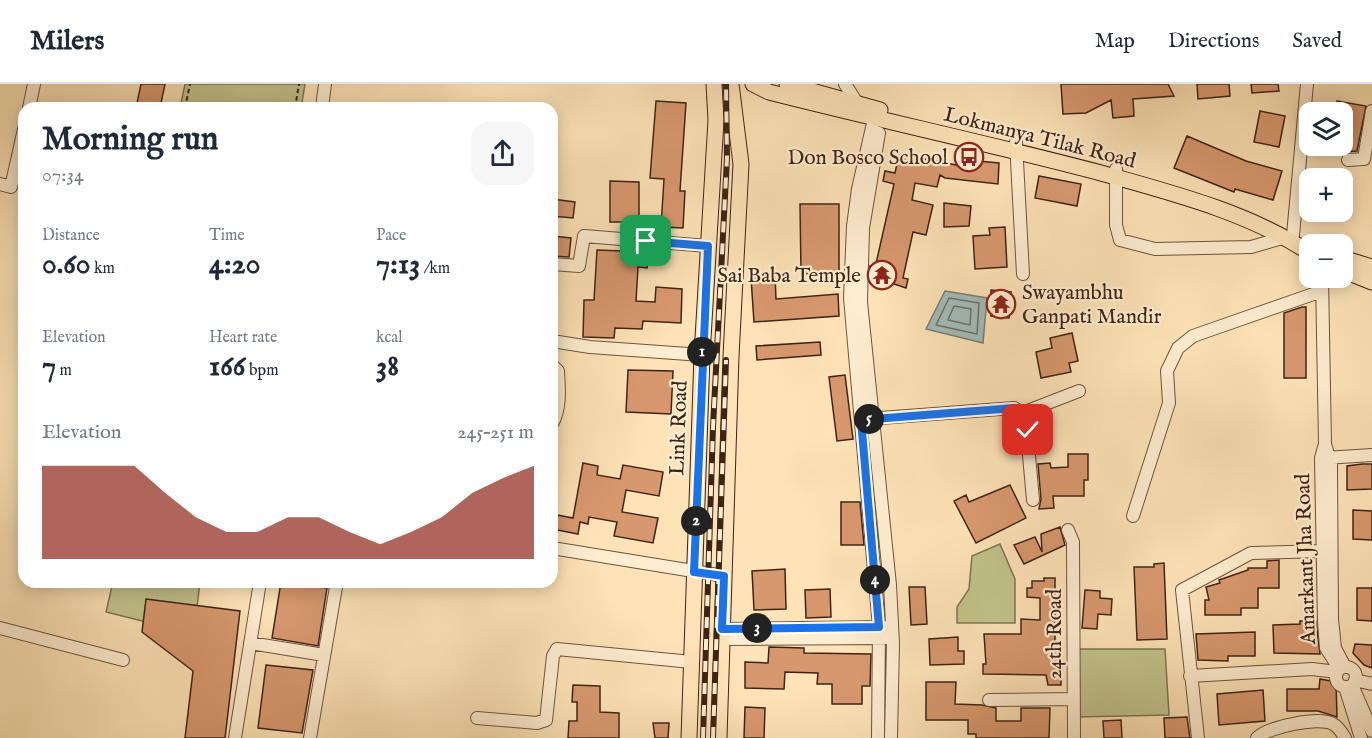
<!DOCTYPE html>
<meta charset="utf-8">
<style>
body{margin:0;font-family:"IM FELL English",serif;background:#f6f6f7;color:#1f2937;height:100vh;display:flex;flex-direction:column;font-size:22px;white-space:nowrap}
*{box-sizing:border-box;margin:0}
p{font-size:20px;color:#747a83}
.icon{flex:none;width:33px;height:33px;fill:none;stroke:currentColor;stroke-width:2;stroke-linecap:round;stroke-linejoin:round}
.map{position:relative;flex:1;overflow:hidden}
.drawer{position:absolute;left:18px;top:18px;width:540px;height:486px;display:flex;flex-direction:column;background:#fff;border-radius:18px;box-shadow:0 3px 15px #0003}
.drawer>*{flex:none}
.fabs{position:absolute;left:1299px;top:18px;display:grid;gap:12px}
.fabs a{display:grid;place-items:center;width:54px;height:54px;border-radius:12px;background:#fff;box-shadow:0 3px 15px #0003;font-size:30px}
.pin{position:absolute;display:grid;place-items:center;width:51px;height:51px;color:#fff;margin:-26px;border-radius:12px;box-shadow:0 3px 9px #0006}
.km{position:absolute;width:30px;height:30px;margin:-15px;border-radius:50%;background:#222;color:#fff;font-size:16px;line-height:30px;text-align:center}
.round{display:grid;place-items:center;flex:none;width:63px;height:63px;border-radius:18px;background:#f6f6f7}
.overview{display:flex;align-items:center;justify-content:space-between;height:102px;padding:0 24px}
h1{font-size:33px;font-weight:700;line-height:45px}
.figures{display:grid;grid-template-columns:repeat(3,1fr);gap:9px;height:102px;padding:6px 24px}
.figures div{display:grid;align-content:center}
.figures b{font-size:30px;font-weight:700}
.figures small{font-size:16px;font-weight:400}
.figures p{font-size:16px}
.chart{height:168px;padding:12px 24px}
.chart p{display:flex;justify-content:space-between}
.chart svg{width:100%;height:108px;margin-top:6px;fill:#8f2418;opacity:.7}
header{display:flex;align-items:center;gap:36px;box-sizing:border-box;height:84px;padding:0 30px;background:#fff;border-bottom:2px solid #e0e1e3}
header strong{font-size:28px}
nav{display:flex;gap:33px;margin-inline-start:auto;font-size:21px}
.map>svg:first-child{display:block}
.green{fill:#c2c38c;stroke:#807451;stroke-width:1.5}
.water{fill:#a2bcb8;stroke:#7a7f77;stroke-width:1.5}
.lines{fill:none;stroke-linecap:round;stroke-linejoin:round}
.shore{stroke:#707067;stroke-width:1.5}
.building{fill:#d8986e;stroke:#3e2416;stroke-width:1.5}
.minor-casing{stroke:#6e543e;stroke-width:14}
.major-casing{stroke:#3e2416;stroke-width:17}
.path{stroke:#3e2416;stroke-width:2;stroke-dasharray:4.5 3;stroke-linecap:butt}
.minor{stroke:#feedd0;stroke-width:12}
.major{stroke:#fde3b7;stroke-width:15}
.rail-casing{stroke:#3e2416;stroke-width:6}
.rail{stroke:#feedd0;stroke-width:4;stroke-dasharray:11;stroke-linecap:butt}
.route-casing{stroke:#fff;stroke-width:12}
.route{stroke:#1a73e8;stroke-width:8}
.labels{text-anchor:middle;stroke-width:4.5;stroke-linejoin:round;paint-order:stroke}
.street-label{font-size:21px;fill:#3e2416;stroke:#feedd0}
.poi-label{font-size:21px;fill:#3e2416;stroke:#feedd0;text-anchor:end}
</style>
<header>
<strong>Milers</strong>
<nav><a>Map</a><a>Directions</a><a>Saved</a></nav>
</header>
<div class="map">
<svg width="1372" height="654" viewBox="0 0 1372 654">
<rect width="100%" height="100%" fill="#fde3b7"/>
<filter id="stains"><feTurbulence type="fractalNoise" baseFrequency=".00333" numOctaves="4"/><feColorMatrix values="0 0 0 0 .2 0 0 0 0 .09 0 0 0 0 .02 0 0 0 .5 -.17"/></filter>
<radialGradient id="worn" r=".72"><stop offset=".6" stop-color="#630" stop-opacity="0"/><stop offset="1" stop-color="#630" stop-opacity=".3"/></radialGradient>
<path class="green" d="M185 0H305L301 24H180Z
M1000 460 1015 495V539H957V523L969 505 972 472Z
M113 498H200L194 550 106 528Z
M1079 565H1165L1169 631 1076 633Z"/>
<path class="water" d="M945 207 987 214 983 259 926 245Z"/>
<g class="lines">
<path class="shore" d="M949 214 979 219 977 250 936 241Z
M954 222 971 225 970 241 948 236Z"/>
</g>
<path class="building" d="M141 0H165L160 24H136Z
M1061 0H1168L1174 12 1133 15 1134 32 1113 34 1111 16 1086 29 1063 30Z
M1197 0H1229L1230 12 1198 15Z
M1251 0H1278L1279 7 1252 9Z
M656 17 686 19 680 107H685L683 144 661 143 664 95 650 94Z
M1337 17 1366 22 1357 67 1342 68V28H1335Z
M1260 27 1285 32 1279 63 1254 58Z
M1187 52 1246 77 1282 87 1273 116 1235 105 1234 108 1174 84Z
M899 70 967 83 968 76 999 79 998 100 945 94 940 91 937 103 915 99 912 116 933 121 926 151 913 148 903 194 908 195 906 204 870 192V182L875 184 894 100 883 97 885 87 895 89Z
M1039 92 1081 100 1077 122 1035 114Z
M610 97 639 98V138H610Z
M552 115 575 118 573 134 552 132Z
M944 119 971 122 969 142 944 143Z
M800 120H839V189L801 190Z
M1005 143 1007 183 975 185 973 152 990 151 989 144Z
M552 152 571 154 569 173 552 172Z
M597 166 648 168 647 184 638 183 636 217 655 218 656 203 682 205 681 239 643 237 642 245 615 244 614 254 583 253 584 216H594Z
M775 192 776 215 838 210 839 232 754 238 751 194Z
M991 206 1011 208 1009 234 991 232Z
M1302 223H1306V294H1284V229Z
M1072 249 1078 277 1069 279 1071 288 1041 294 1036 268 1052 264 1050 254Z
M820 258 821 271 757 276 756 262Z
M628 286 673 287 671 330 626 328Z
M845 291 853 355 837 357 829 293Z
M1068 370H1088V396H1084V412H1053L1054 424 1039 425 1041 415 1038 380 1050 379 1051 384 1068 383Z
M583 379 598 382 597 391 620 395 623 381 663 388 659 412 626 406 622 428 658 434 653 459 614 452 617 438 589 433 588 440 580 438 578 450 552 445V430L573 434Z
M1362 380H1372V405L1347 406V382Z
M1010 401 1026 434 976 459 954 417 966 411 969 418Z
M841 418H860L864 461H841Z
M1353 426 1372 427V456L1353 455Z
M1060 443 1065 461 1024 480 1014 461 1035 453 1042 468 1041 450Z
M1279 476V504H1258V524H1241V531H1205V516H1209L1206 503 1220 499 1219 496 1248 486V484H1267V477Z
M1164 479 1167 555 1137 556 1134 483H1154V480Z
M785 485 786 525 754 526 752 487Z
M1044 494H1055V562H1061V601H1048L1046 591 983 590V580H986L984 550H1021V535L1040 536V514L1027 513V504H1032V497H1044Z
M281 498 327 504 318 562 272 554Z
M909 503H925L927 540 911 541Z
M1357 504H1372V537L1357 536Z
M830 505 831 533 806 534 805 506Z
M1085 506 1100 507V514L1112 515 1111 531 1098 530 1097 545 1082 544Z
M146 515 240 527 225 654H185L193 587 142 548Z
M1300 537H1316L1320 570 1274 569 1273 541 1300 540Z
M1255 548V572H1228V577L1198 576 1196 550Z
M958 553V567H964V580L930 581 929 555Z
M1355 560 1372 561V584L1364 581 1353 569Z
M769 563 804 564V569L871 570 870 602H862V620H832V600H817L818 589 785 588 784 605 745 604V578L768 579Z
M266 581 313 586 302 649 258 644Z
M1320 595 1336 598 1337 633 1318 627H1287V605H1319Z
M926 598H956L955 620 982 621 996 624V637H1021V624H1050L1049 654H976V650H968V636H926Z
M573 601 600 602V628L619 629V654H568L569 637H577V618H572Z
M1263 606 1265 637 1219 641 1217 610Z
M745 623 765 624 764 654H744Z
M1187 633 1190 654H1165L1164 634Z
M1121 636 1122 654H1104L1103 637Z
M653 639H669L668 654H655Z"/>
<g class="lines">
<g class="minor-casing">
<path id="minor" d="M845 0 857 19
M29 24 34 0
M322 24 325 0
M876 26 858 105 853 142 850 214 879 543 878 654
M879 49 863 144 861 218 890 501 893 559 891 654
M1016 58 1023 190
M1348 76 1364 75 1372 27
M1116 85V141L1120 156 1155 165 1251 163 1293 151 1307 0
M0 100 11 103 24 45
M552 180 579 182 584 152 708 162
M1322 194 1325 360 1331 381 1332 535 1335 564 1345 583
M552 257 590 263 702 271
M552 281 558 287C559 305 561 324 552 340
M1022 329 1079 307
M867 335 1014 324 1022 329 1026 338 1033 416
M1325 360 1321 374 1324 538 1326 564 1335 578
M1325 374 1372 371
M1133 432 1169 319 1167 287 1178 264 1193 252 1322 207
M1068 446 1073 458 1074 654
M552 464 724 492
M0 544 123 576
M722 545 886 543
M722 555 885 554
M250 559 324 571
M1336 593a10 10 0 1 1 20 0a10 10 0 1 1-20 0Z
M1190 592 1312 585 1337 588
M1355 596 1372 600
M1352 601 1372 647
M1345 603 1361 654
M989 616 1074 615
M477 634 537 639 546 636 553 572 557 565 692 578
M235 654 260 498
M310 654 336 503
M1198 654 1182 506 1251 469 1323 467
M1257 654C1268 643 1319 632 1333 640 1339 643 1342 649 1345 654"/>
</g>
<g class="major-casing">
<path id="major" d="M753 0 769 8C879 36 991 60 1101 89 1172 109 1248 128 1310 169
M787 0 880 26
M1342 174 1372 183
M1342 186 1372 198
M689 654 702 271 716 36 714 0
M719 654 731 272 741 80 731 0"/>
</g>
<path class="path" d="M185 24 190 0
M295 24 299 0"/>
<use href="#minor" class="minor"/>
<use href="#major" class="major"/>
<g class="rail-casing">
<path id="rail" d="M703 654 713 343 727 74 726 0
M713 654 726 276"/>
</g>
<use href="#rail" class="rail"/>
</g>
<g class="lines">
<g class="route-casing">
<path id="route" d="M646 157 708 162 694 488 724 492 722 545 879 543 861 336 1014 324 1022 329 1028 346"/>
</g>
<use href="#route" class="route"/>
</g>
<defs>
<g id="bus-ring" transform="scale(1.5)"><circle r="9.5" fill="#feedd0" stroke="#8f2418" stroke-width="1.5"/><path d="M-5-6H5V4H4V6H2V4H-2V6H-4V4H-5ZM-3.5-4V0h7V-4ZM-3.5 1.2v1.5H-2V1.2ZM2 1.2v1.5H3.5V1.2Z" fill="#8f2418"/></g>
<g id="temple-ring" transform="scale(1.5)"><circle r="9.5" fill="#feedd0" stroke="#8f2418" stroke-width="1.5"/><path d="M0-6L5-2H3V0L6.5 2.5H4V6H1.5V3h-3V6H-4V2.5H-6.5L-3 0V-2H-5Z" fill="#8f2418"/></g>
</defs>
<g fill-rule="evenodd">
<use href="#bus-ring" x="969" y="73"/>
<use href="#temple-ring" x="882" y="191"/>
<use href="#temple-ring" x="1001" y="220"/>
</g>
<g class="labels">
<g class="street-label">
<text transform="translate(1040 53) rotate(14)" y="7">Lokmanya Tilak Road</text>
<text transform="translate(678 344) rotate(-88)" y="7">Link Road</text>
<text transform="translate(1305 475) rotate(-92)" y="7">Amarkant Jha Road</text>
<text transform="translate(1054 550) rotate(-90)" y="7">24th Road</text>
</g>
<g class="poi-label">
<text x="948" y="80">Don Bosco School</text>
<text x="861" y="198">Sai Baba Temple</text>
<text x="1022" y="215" text-anchor="start">Swayambhu<tspan x="1022" dy="24">Ganpati Mandir</tspan></text>
</g>
</g>
<rect width="100%" height="100%" filter="url(#stains)"/>
<rect width="100%" height="100%" fill="url(#worn)"/>
</svg>
<div class="fabs">
<a><svg class="icon" aria-label="layers" viewBox="0 0 24 24"><path d="M12 4l9 5-9 5-9-5zM3 14l9 5 9-5"/></svg></a>
<a>+</a>
<a>−</a>
</div>
<div class="pin" style="left:646px;top:157px;background:#1e9e55"><svg class="icon" aria-label="arrive" viewBox="0 0 24 24"><path d="M6 21V4h12l-3 4 3 4H6"/></svg></div>
<div class="pin" style="left:1028px;top:346px;background:#d93025"><svg class="icon" aria-label="check" viewBox="0 0 24 24"><path d="M5 12l5 5 9-10"/></svg></div>
<b class="km" style="left:702px;top:268px">1</b>
<b class="km" style="left:696px;top:437px">2</b>
<b class="km" style="left:757px;top:544px">3</b>
<b class="km" style="left:875px;top:496px">4</b>
<b class="km" style="left:869px;top:335px">5</b>
<section class="drawer">
<div class="overview"><div><h1>Morning run</h1><p>07:34</p></div><a class="round"><svg class="icon" aria-label="share" viewBox="0 0 24 24"><path d="M12 15V3M7 8l5-5 5 5M5 13v7h14v-7"/></svg></a></div>
<div class="figures">
<div><p>Distance</p><b>0.60<small> km</small></b></div>
<div><p>Time</p><b>4:20</b></div>
<div><p>Pace</p><b>7:13<small> /km</small></b></div>
</div>
<div class="figures">
<div><p>Elevation</p><b>7<small> m</small></b></div>
<div><p>Heart rate</p><b>166<small> bpm</small></b></div>
<div><p>kcal</p><b>38</b></div>
</div>
<div class="chart"><p><span>Elevation</span>245–251 m</p>
<svg viewBox="0 0 160 44" preserveAspectRatio="none"><path d="M0 44V6L10 6L20 6L30 6L40 17L50 27L60 33L70 33L80 27L90 27L100 33L110 38L120 33L130 27L140 17L150 11L160 6V44z"/></svg>
</div>
</section>
</div>
